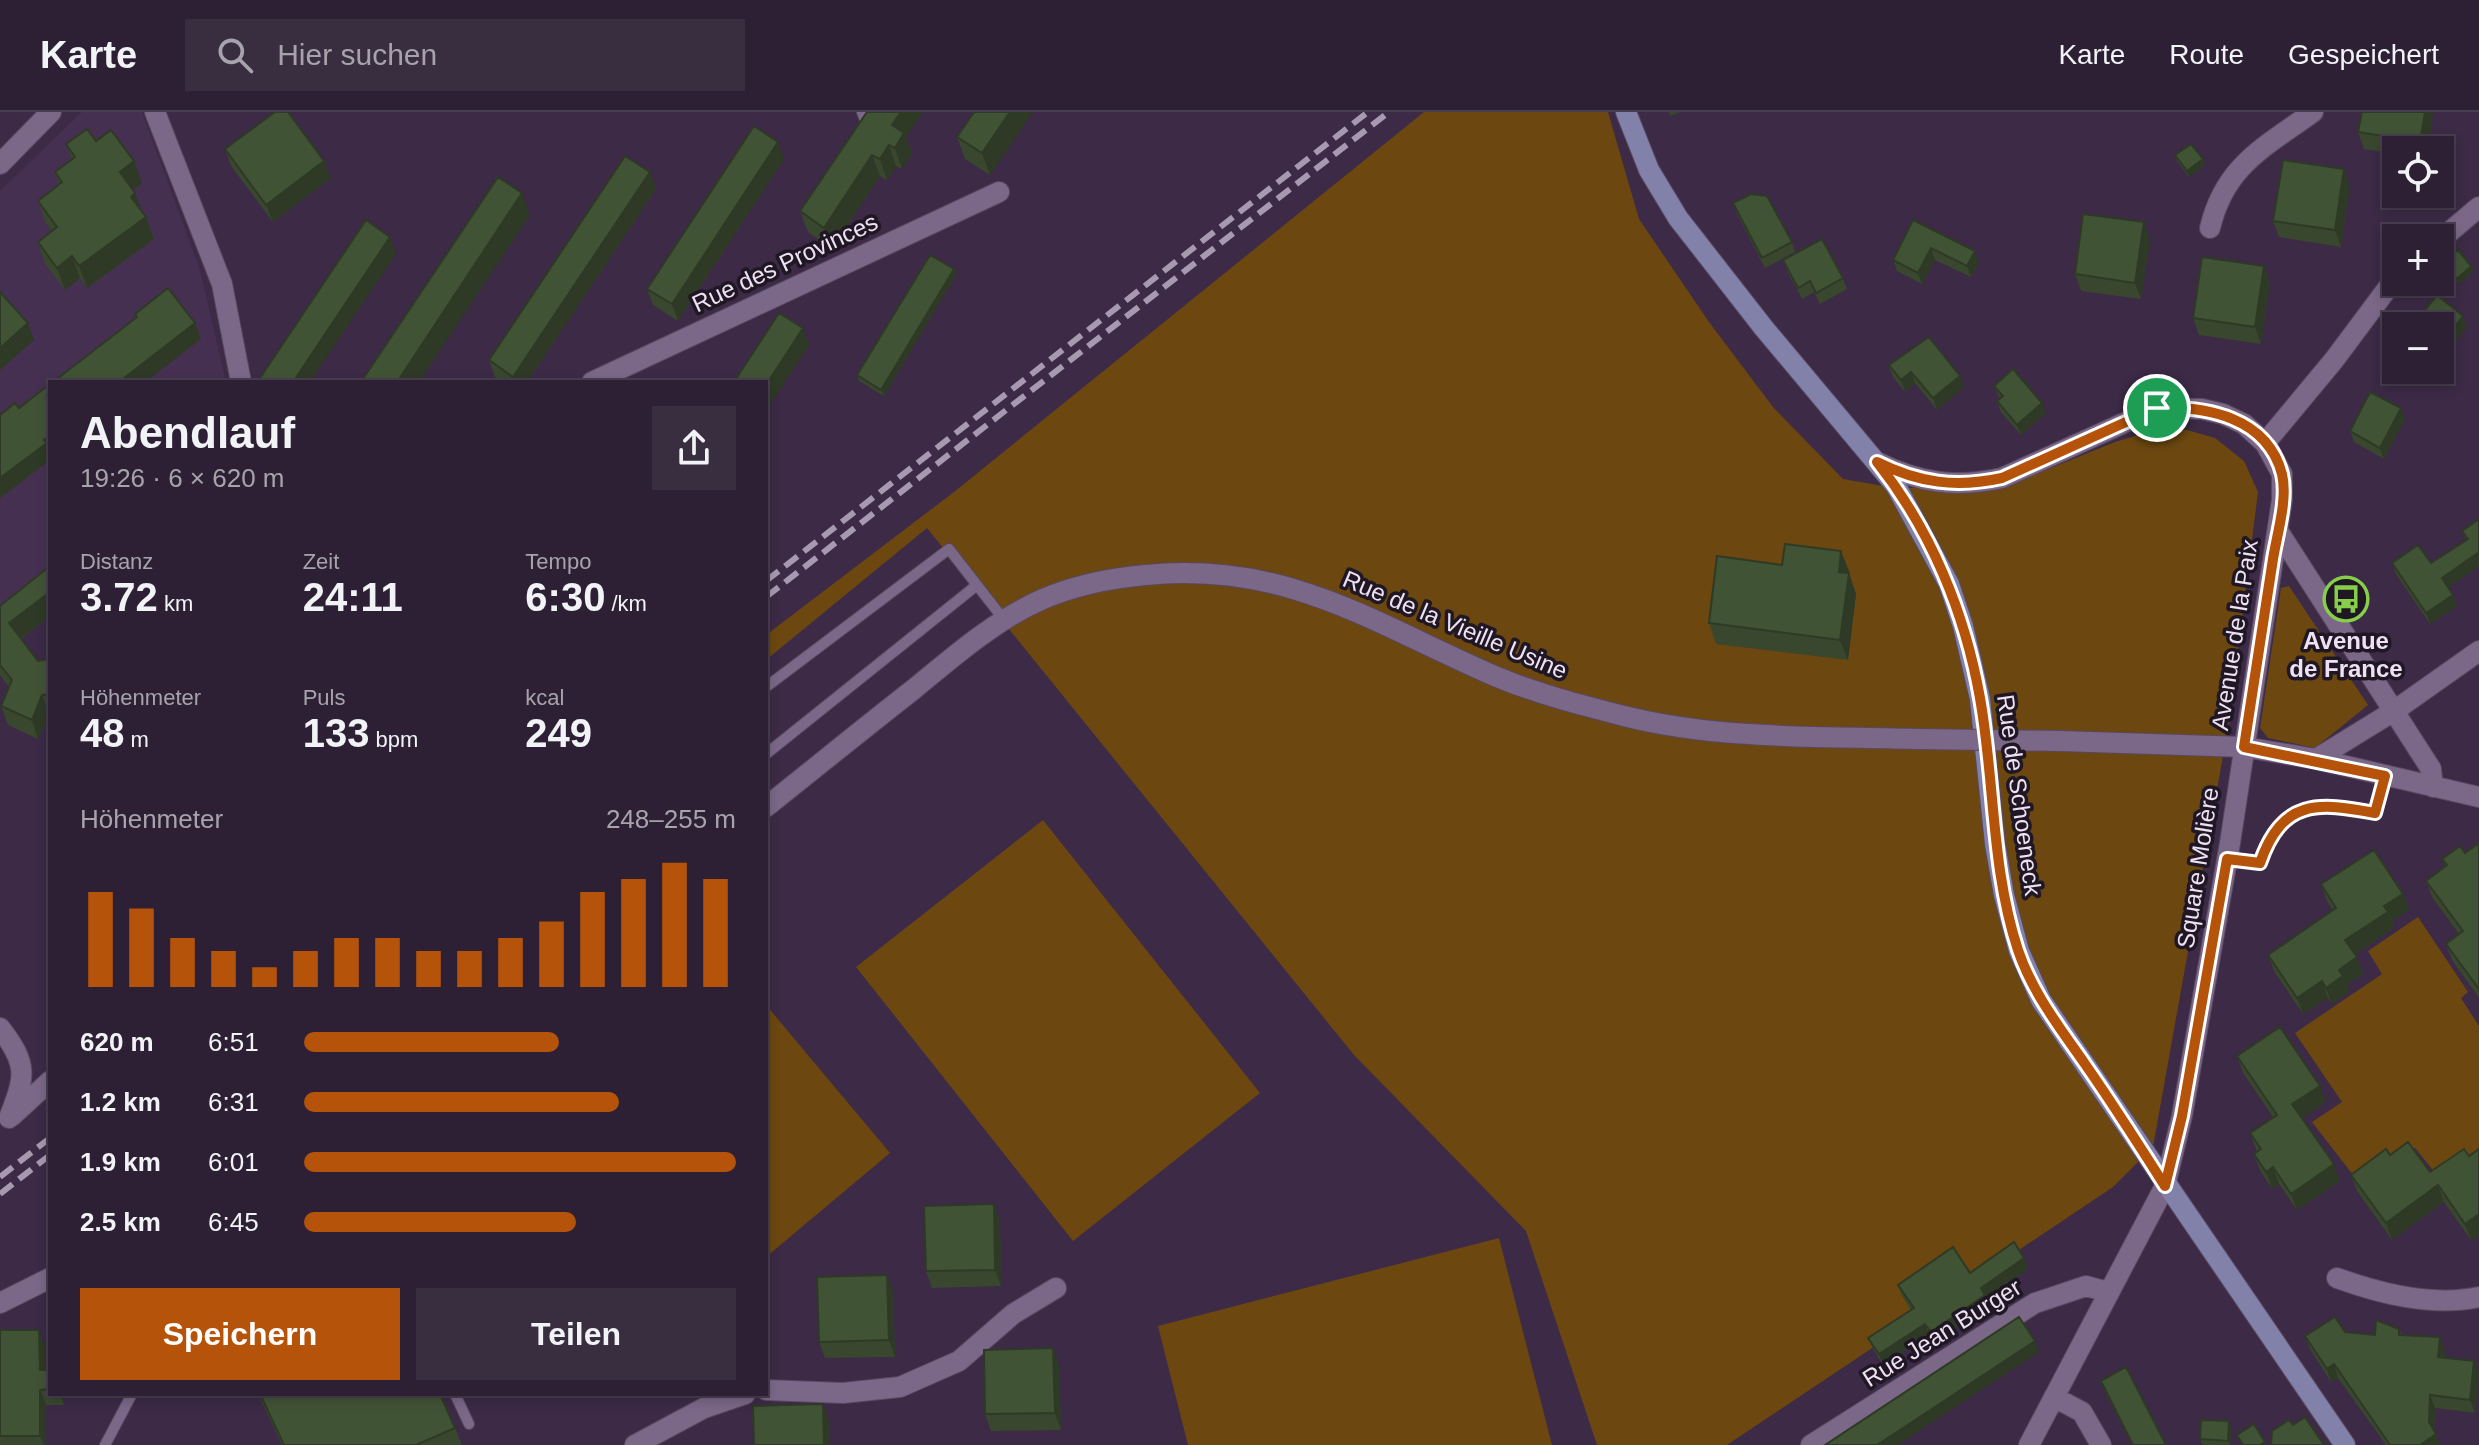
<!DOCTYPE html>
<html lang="de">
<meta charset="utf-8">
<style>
body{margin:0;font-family:Helvetica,sans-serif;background:#392d40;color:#f1f3f6;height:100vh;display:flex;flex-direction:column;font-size:30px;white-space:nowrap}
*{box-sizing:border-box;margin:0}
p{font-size:26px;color:#a7a3ac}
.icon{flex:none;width:44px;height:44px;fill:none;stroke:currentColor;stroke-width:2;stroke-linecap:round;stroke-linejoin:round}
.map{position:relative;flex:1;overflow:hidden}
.side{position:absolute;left:48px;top:268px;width:720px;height:1016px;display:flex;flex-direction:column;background:#2d2034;border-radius:0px;box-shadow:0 4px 12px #0003,0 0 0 2px #483e4f}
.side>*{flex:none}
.fabs{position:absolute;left:2382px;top:24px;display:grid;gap:16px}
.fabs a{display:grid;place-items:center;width:72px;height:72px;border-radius:0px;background:#2d2034;box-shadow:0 4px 12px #0003,0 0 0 2px #483e4f;font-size:40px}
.pin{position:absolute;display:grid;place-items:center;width:68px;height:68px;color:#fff;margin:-34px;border:4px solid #fff;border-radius:50%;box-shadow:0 2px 8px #0007}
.round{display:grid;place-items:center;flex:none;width:84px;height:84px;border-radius:0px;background:#392d40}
.headline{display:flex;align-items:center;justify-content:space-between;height:136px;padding:0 32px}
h1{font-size:44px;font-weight:800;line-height:60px}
.figures{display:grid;grid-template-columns:repeat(3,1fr);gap:12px;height:136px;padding:8px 32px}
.figures div{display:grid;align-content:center}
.figures b{font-size:40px;font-weight:800}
.figures small{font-size:22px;font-weight:400}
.figures p{font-size:22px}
.chart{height:224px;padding:16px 32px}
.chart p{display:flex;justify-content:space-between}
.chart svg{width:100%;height:144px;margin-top:8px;stroke:#b45309;stroke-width:6}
.primary-button{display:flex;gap:16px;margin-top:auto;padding:16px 32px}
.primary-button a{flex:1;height:92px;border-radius:0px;background:#b45309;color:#fff;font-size:32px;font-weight:800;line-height:92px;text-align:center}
.primary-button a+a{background:#392d40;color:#f1f3f6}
ul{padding:0 32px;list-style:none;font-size:26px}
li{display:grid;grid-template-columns:128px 96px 1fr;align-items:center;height:60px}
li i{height:20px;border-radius:10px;background:#b45309}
header{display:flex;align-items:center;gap:48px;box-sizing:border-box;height:112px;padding:0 40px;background:#2d2034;border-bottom:2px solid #483e4f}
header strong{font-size:38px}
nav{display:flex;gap:44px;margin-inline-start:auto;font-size:28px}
.search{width:560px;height:72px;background:#392d40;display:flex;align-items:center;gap:20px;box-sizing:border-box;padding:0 28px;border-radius:0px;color:#a7a3ac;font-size:30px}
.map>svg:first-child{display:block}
.built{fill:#463052}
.green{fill:#6c4810}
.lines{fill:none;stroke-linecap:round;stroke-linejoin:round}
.service-casing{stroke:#584860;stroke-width:12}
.minor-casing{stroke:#584860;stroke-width:22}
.secondary-casing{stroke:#584860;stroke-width:22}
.service{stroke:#7b6787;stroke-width:10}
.minor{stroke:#7b6787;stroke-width:20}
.secondary{stroke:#8181a9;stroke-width:20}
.rail{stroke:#a799af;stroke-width:6;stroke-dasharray:16 8;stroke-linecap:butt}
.minor-bridge-casing{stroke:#584860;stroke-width:22;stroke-linecap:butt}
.minor-bridge{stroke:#7b6787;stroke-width:20}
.wall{fill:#38472e}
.shaded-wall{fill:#2e3a25}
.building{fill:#415335;stroke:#2e3a25;stroke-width:2}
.route-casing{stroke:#fff;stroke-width:16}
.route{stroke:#b45309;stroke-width:10}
.labels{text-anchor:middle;stroke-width:7;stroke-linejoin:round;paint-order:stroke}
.street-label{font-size:24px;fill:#ede1f3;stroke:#1f1723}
.poi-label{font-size:24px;font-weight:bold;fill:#ede1f3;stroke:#1f1723}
</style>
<header>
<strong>Karte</strong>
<div class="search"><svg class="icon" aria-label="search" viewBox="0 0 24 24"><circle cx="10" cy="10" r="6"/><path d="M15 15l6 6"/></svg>Hier suchen</div>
<nav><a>Karte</a><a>Route</a><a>Gespeichert</a></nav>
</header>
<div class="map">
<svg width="2479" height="1333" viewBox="0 0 2479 1333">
<rect width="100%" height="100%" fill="#3c2a46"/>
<path class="built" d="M82 0H142L200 158 226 270H50V459L0 498V79Z"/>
<path class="green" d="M1424 0H1608L1639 107 1709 210 1773 295 1843 367 1895 376 2004 375 2115 330 2158 317 2187 318 2215 326 2244 349 2258 380 2228 616 2153 1035 2113 1075 1727 1333H1597L1526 1119 1354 943 927 416 766 548V523L954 380Z
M2289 474 2368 593 2315 636 2268 626 2260 616 2281 476Z
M1043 708 1260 981 1073 1129 856 855Z
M2418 805 2468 880 2461 886 2479 914V1037L2437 1063 2415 1036 2357 1068 2312 1010 2342 990 2295 921 2382 862 2368 839Z
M766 893 890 1041 766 1145Z
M1499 1126 1552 1333H1188L1158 1214Z"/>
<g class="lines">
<g class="service-casing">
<path id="service" d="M862 0 865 8
M766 575 949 437 1005 509
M766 642 977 473
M2227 747 2260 751C2282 687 2318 690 2375 701L2385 664
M455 1282 469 1312
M105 1333 132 1282"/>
</g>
<g class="minor-casing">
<path id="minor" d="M155 0 222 172 241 270
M0 52 51 0
M2210 116C2225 53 2265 35 2313 0
M2440 128 2479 95
M592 270 999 80
M2265 331 2334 248 2396 165
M1877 350C1919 371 1956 376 2002 366L2157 296 2202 297 2223 302 2244 312 2265 331 2282 362V388L2230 731 2182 1004 2165 1074 2029 1333
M2278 419 2431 657 2433 675
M2060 629 2244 635 2316 647 2479 685
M2316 647 2394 599 2479 539
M766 695C815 656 864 616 914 577 954 544 995 508 1043 487 1076 473 1111 466 1146 463 1288 449 1374 512 1497 565 1538 582 1581 593 1624 604 1719 628 1820 624 1918 627
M0 916C29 953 25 965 9 1006
M12 1004 50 969
M2337 1166C2381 1182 2432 1195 2479 1185
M0 1191 50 1166
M766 1278 843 1281 900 1275 959 1249 1013 1202 1056 1176
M2054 1285 2082 1300 2101 1333
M635 1333 704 1296 745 1282
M1811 1333 2035 1191 2086 1174 2108 1180"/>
</g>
<g class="secondary-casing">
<path id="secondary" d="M1626 0 1649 58 1678 106 1763 215 1896 374 1949 472 1963 514 1980 587 1995 732 2004 783 2019 839 2041 888 2345 1333"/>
</g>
<use href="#service" class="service"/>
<use href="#minor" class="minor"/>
<use href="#secondary" class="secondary"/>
<path class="rail" d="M766 469 1368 0
M766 485 1389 0
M0 1065 50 1026
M0 1082 50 1043"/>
<g class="minor-bridge-casing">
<path id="minor-bridge" d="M1918 627 2060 629"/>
</g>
<use href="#minor-bridge" class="minor-bridge"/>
</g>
<path class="wall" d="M867 0 906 25 912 42 902 57 896 54 887 68 880 64 832 137 808 120 800 99Z
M974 0 990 63 965 47 957 25Z
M1669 0H1681L1670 4Z
M2362 0H2433L2428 38H2396V42L2364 37 2358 20Z
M96 29 142 71 133 78 143 102 146 105 154 127 87 176 80 166 65 178 45 152 38 130 52 119 45 110 38 89 59 73 55 60 72 48 66 32Z
M225 37 324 49 331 66 273 110 231 54Z
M2175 43 2203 47 2205 53 2189 65 2177 49Z
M784 47 678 209 653 193 647 177Z
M650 60 656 77 527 270H502L495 265 489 248Z
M2350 74 2341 135 2279 125 2273 109Z
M1733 91 1792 130 1795 140 1765 156 1737 102Z
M1913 108 1979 150 1971 165 1935 148 1922 172 1897 159 1893 148Z
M2150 127 2141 187 2081 179 2075 162Z
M1783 148 1843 166 1847 177 1820 192 1814 180 1802 187 1787 159Z
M2443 151 2471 154 2474 159 2459 172 2445 156Z
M2264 154 2270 171 2261 232 2199 223 2193 206Z
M954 157 956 163 884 284 859 269 857 263Z
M1889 253 1964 275 1937 298 1915 271 1905 280 1893 265Z
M1994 274 2046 301 2021 323 2001 300 1997 289 2000 287Z
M2405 307 2384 347 2354 330 2350 319Z
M2479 407V454L2448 475 2453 483 2457 494 2430 512 2396 462 2392 451H2431L2466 428 2462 419Z
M1841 439 1856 482 1848 548 1716 532 1709 511 1782 453Z
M0 494 50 504 21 527 38 549 50 547V602L38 627 8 613 1 594 9 575 0 563Z
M2479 731V886L2452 848 2446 832 2459 822 2432 785 2426 769 2445 754 2442 747 2465 741Z
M2321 772 2403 782 2409 798 2392 809 2394 816 2355 842 2363 862 2347 873 2349 880 2332 892 2328 886 2303 902 2274 859 2268 843 2333 798 2327 789Z
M2237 944 2326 990 2302 1006 2340 1069 2297 1098 2279 1072 2272 1077 2260 1058 2254 1042 2257 1040 2250 1021 2273 1005 2243 961Z
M2479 1037V1123L2471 1128 2444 1090 2392 1128 2357 1079 2351 1063 2390 1043 2430 1060 2469 1044Z
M1000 1109 1001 1174 932 1176 926 1159Z
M2024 1146 2028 1157 1987 1186 1989 1194 1935 1232 1929 1223 1883 1253 1873 1237 1868 1226 1911 1198 1902 1184 1898 1173 1970 1161Z
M887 1163 893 1179 895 1245 825 1246 819 1230Z
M2399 1217 2402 1223 2445 1238 2444 1246 2474 1249 2479 1262 2475 1301 2435 1296 2434 1318 2440 1333H2386L2338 1266 2331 1270 2310 1237 2305 1224 2345 1220 2375 1223Z
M0 1218 45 1234V1258H50V1282H64V1293H46V1333H0Z
M1053 1236 1059 1253 1061 1318 991 1319 985 1302Z
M2101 1269 2166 1333H2132L2105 1280Z
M258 1282H440L455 1316 462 1333H282Z
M2231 1315 2230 1333H2203L2200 1327Z"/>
<path class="shaded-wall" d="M901 0H923L906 25 912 42 902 57 895 36 892 13Z
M1010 0H1033L990 63 982 41Z
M2425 0H2433L2428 38H2423L2420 30Z
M778 30 784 47 678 209 672 192Z
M889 33 896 54 887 68 880 47Z
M872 43 880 64 832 137 824 116Z
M2203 47 2205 53 2189 65 2187 59Z
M134 49 142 71 128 82 120 60Z
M324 49 331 66 273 110 266 93Z
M2344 57 2350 74 2341 135 2335 118Z
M650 60 656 77 527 270H515L513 265Z
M135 81 143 103 131 85Z
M522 81 530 103 419 270H397Z
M146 105 154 127 87 176 79 154Z
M2144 110 2150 127 2141 187 2135 171Z
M390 125 396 142 310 270H293Z
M1931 136 1935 148 1922 172 1918 161Z
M1975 139 1979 150 1971 165 1967 154Z
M72 144 80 166 65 178 57 156Z
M2264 154 2270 171 2261 232 2255 215Z
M2471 154 2474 159 2459 172 2457 167Z
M954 157 956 163 884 284 881 278Z
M2463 204 2467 215 2440 249V233Z
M28 211 34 228 0 258V236Z
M195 211 201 227 145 270H119Z
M803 216 809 233 766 299V273Z
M1911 260 1915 271 1905 280 1901 268Z
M1960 264 1964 275 1937 298 1933 286Z
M2042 291 2046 301 2021 323 2017 313Z
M2401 296 2405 307 2384 347 2380 336Z
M50 324V348L0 386V366Z
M1841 439 1849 459 1846 481 1839 460Z
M2478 441 2479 454 2446 477 2442 466Z
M1849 461 1856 482 1848 548 1840 528Z
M50 480V504L16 530 9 511Z
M2453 483 2457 494 2430 512 2426 501Z
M42 583 49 602 38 627 32 608Z
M2403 782 2409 798 2392 809 2394 816 2351 845 2345 828 2384 794Z
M2357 845 2363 862 2347 873 2349 880 2332 892 2326 876 2339 858Z
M2322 869 2328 886 2303 902 2297 886Z
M2320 974 2326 990 2298 1009 2292 992Z
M2334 1052 2340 1069 2297 1098 2291 1082Z
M2273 1055 2279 1072 2272 1077 2266 1060Z
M2438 1073 2444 1090 2392 1128 2386 1111Z
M994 1092 1000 1109 1001 1174 995 1158Z
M2479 1102V1123L2471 1128 2465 1112Z
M2024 1146 2028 1157 1987 1186 1989 1194 1935 1232 1931 1220 1981 1176Z
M887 1163 893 1179 895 1245 889 1228Z
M1925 1212 1929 1223 1883 1253 1879 1242Z
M39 1218 45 1234V1274L40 1258Z
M2440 1225 2445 1238 2443 1258 2438 1245Z
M2035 1229 2039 1240 1898 1333H1877Z
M1053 1236 1059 1253 1061 1318 1055 1301Z
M2474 1249 2479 1262 2475 1301 2470 1288Z
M2334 1252 2338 1266 2331 1270 2327 1257Z
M40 1278 46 1293V1333H44L40 1324Z
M60 1282H64V1293Z
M2430 1283 2435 1296 2434 1324 2436 1322 2440 1333H2420L2429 1310Z
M823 1292 829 1309V1333H824Z
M2229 1309 2231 1315 2230 1333 2228 1329Z"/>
<path class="building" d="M275 0H288L324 49 266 93 225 37Z
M867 0H901L892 13 904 21 895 36 889 33 880 47 872 43 824 116 800 99Z
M974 0H1010L982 41 957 25Z
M2362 0H2425L2420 30 2358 20Z
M754 14 778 30 672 192 647 177Z
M87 17 96 29 111 18 134 49 120 60 135 81 131 85 146 105 79 154 72 144 57 156 38 130 57 115 38 89 62 70 55 60 75 45 66 32Z
M2191 32 2203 47 2187 59 2175 43Z
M625 44 650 60 513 265 489 248Z
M2283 48 2344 57 2335 118 2273 109Z
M498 65 522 81 397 270H361Z
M1751 82 1767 84 1792 130 1762 146 1733 91Z
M2083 102 2144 110 2135 171 2075 162Z
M366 108 390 125 293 270 258 269Z
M1913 108 1975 139 1967 154 1931 136 1918 161 1893 148Z
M1822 127 1843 166 1816 181 1810 169 1798 176 1783 148Z
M2458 138 2471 154 2457 167 2443 151Z
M930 143 954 157 881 278 857 263Z
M2202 145 2264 154 2255 215 2193 206Z
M168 176 195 211 119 270H53L137 205 135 202Z
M0 180 28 211 0 236Z
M2437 183 2463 204 2440 233V214H2412Z
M779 201 803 216 766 273V270H734Z
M1929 225 1960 264 1933 286 1911 260 1901 268 1889 253Z
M2013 257 2042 291 2017 313 1997 289 2003 284 1994 274Z
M50 272V324L44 328 47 331 0 366V303L15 291 19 296Z
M2370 280 2401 296 2380 336 2350 319Z
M2479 407V443L2478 441 2442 466 2453 483 2426 501 2392 451 2418 433 2431 451 2468 427 2462 419Z
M1785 432 1841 439 1839 460 1849 461 1840 528 1709 511 1717 444 1782 453Z
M50 454V480L9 511 38 549 50 547V582L42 583 32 608 1 594 12 568 0 553V494Z
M2479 731V877L2446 832 2463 819 2426 769 2447 753 2442 747 2460 734 2465 741Z
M2374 738 2403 782 2384 794 2388 800 2345 828 2357 845 2339 858 2343 864 2326 876 2322 869 2297 886 2268 843 2336 796 2321 772Z
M2280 915 2320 974 2292 992 2334 1052 2291 1082 2273 1055 2266 1060 2254 1042 2261 1037 2250 1021 2277 1003 2237 944Z
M2408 1030 2430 1060 2464 1037 2469 1044 2479 1037V1102L2465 1112 2438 1073 2386 1111 2351 1063 2386 1037 2390 1043Z
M994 1092 995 1158 926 1159 924 1094Z
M2014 1130 2024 1146 1981 1176 1985 1183 1931 1220 1925 1212 1879 1242 1868 1226 1914 1196 1898 1173 1953 1135 1970 1161Z
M887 1163 889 1228 819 1230 817 1165Z
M2019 1205 2035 1229 1877 1333H1825Z
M2335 1205 2345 1220 2375 1223 2376 1208 2399 1217V1223L2440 1225 2438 1245 2474 1249 2470 1288 2430 1283 2429 1310 2436 1322 2420 1333H2390L2334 1252 2327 1257 2305 1224Z
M0 1218H39L40 1258H50V1277L40 1278V1324H0Z
M1053 1236 1055 1301 985 1302 984 1238Z
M2126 1255 2166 1333H2133L2101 1269Z
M260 1282H440L455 1316 416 1333H284Z
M823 1292 824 1333H754L753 1294Z
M2305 1305 2324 1333H2271L2272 1319 2289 1308 2293 1313Z
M2201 1308 2229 1309 2228 1329 2200 1327Z
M2254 1312 2265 1330 2260 1333H2243L2237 1323Z"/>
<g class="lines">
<g class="route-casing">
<path id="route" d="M2157 296C2206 294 2267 305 2282 362 2288 387 2277 422 2273 447 2263 510 2254 573 2244 635L2385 664 2375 701C2318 690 2282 687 2260 751L2227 747 2182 1004 2165 1074C2139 1033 2113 992 2085 952 2060 916 2032 880 2018 838 1991 756 1995 670 1980 586 1965 501 1931 418 1877 350 1919 371 1956 376 2002 366Z"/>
</g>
<use href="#route" class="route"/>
</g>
<defs>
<g id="bus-ring" transform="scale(2.3)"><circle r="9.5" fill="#1f1723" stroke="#87cf4a" stroke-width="1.5"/><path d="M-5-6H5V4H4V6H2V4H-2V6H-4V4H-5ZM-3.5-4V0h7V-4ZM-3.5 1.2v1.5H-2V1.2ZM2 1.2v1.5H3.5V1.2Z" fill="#87cf4a"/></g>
</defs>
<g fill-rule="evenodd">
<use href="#bus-ring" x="2346" y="487"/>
</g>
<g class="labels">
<g class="street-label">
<text transform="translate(785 151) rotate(-25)" y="8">Rue des Provinces</text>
<text transform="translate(1455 513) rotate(23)" y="8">Rue de la Vieille Usine</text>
<text transform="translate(2235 523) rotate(-81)" y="8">Avenue de la Paix</text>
<text transform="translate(2019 683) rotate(82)" y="8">Rue de Schoeneck</text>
<text transform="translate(2198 756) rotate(-81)" y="8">Square Molière</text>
<text transform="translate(1942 1221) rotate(-32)" y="8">Rue Jean Burger</text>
</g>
<g class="poi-label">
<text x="2346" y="537">Avenue<tspan x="2346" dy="28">de France</tspan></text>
</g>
</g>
</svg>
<div class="fabs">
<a><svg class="icon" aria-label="locate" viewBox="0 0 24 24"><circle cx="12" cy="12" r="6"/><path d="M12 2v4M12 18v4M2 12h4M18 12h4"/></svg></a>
<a>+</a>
<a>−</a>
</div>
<div class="pin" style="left:2157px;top:296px;background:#1e9e55"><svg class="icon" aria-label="arrive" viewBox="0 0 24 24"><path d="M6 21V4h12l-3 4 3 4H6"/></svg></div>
<section class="side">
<div class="headline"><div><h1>Abendlauf</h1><p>19:26 · 6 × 620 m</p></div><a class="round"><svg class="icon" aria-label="share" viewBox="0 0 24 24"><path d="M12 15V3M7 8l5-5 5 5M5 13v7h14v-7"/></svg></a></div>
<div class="figures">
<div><p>Distanz</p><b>3.72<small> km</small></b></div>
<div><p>Zeit</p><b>24:11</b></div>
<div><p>Tempo</p><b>6:30<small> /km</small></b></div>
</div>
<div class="figures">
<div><p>Höhenmeter</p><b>48<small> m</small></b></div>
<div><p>Puls</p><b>133<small> bpm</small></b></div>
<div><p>kcal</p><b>249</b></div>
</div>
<div class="chart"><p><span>Höhenmeter</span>248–255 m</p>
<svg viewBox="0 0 160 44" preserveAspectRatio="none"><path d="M5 44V15M15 44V20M25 44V29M35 44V33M45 44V38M55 44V33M65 44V29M75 44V29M85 44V33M95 44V33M105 44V29M115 44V24M125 44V15M135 44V11M145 44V6M155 44V11"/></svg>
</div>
<ul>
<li><b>620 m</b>6:51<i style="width:59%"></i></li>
<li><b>1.2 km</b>6:31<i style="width:73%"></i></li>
<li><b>1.9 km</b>6:01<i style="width:100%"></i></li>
<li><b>2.5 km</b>6:45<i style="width:63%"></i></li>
</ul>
<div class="primary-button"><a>Speichern</a><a>Teilen</a></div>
</section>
</div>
